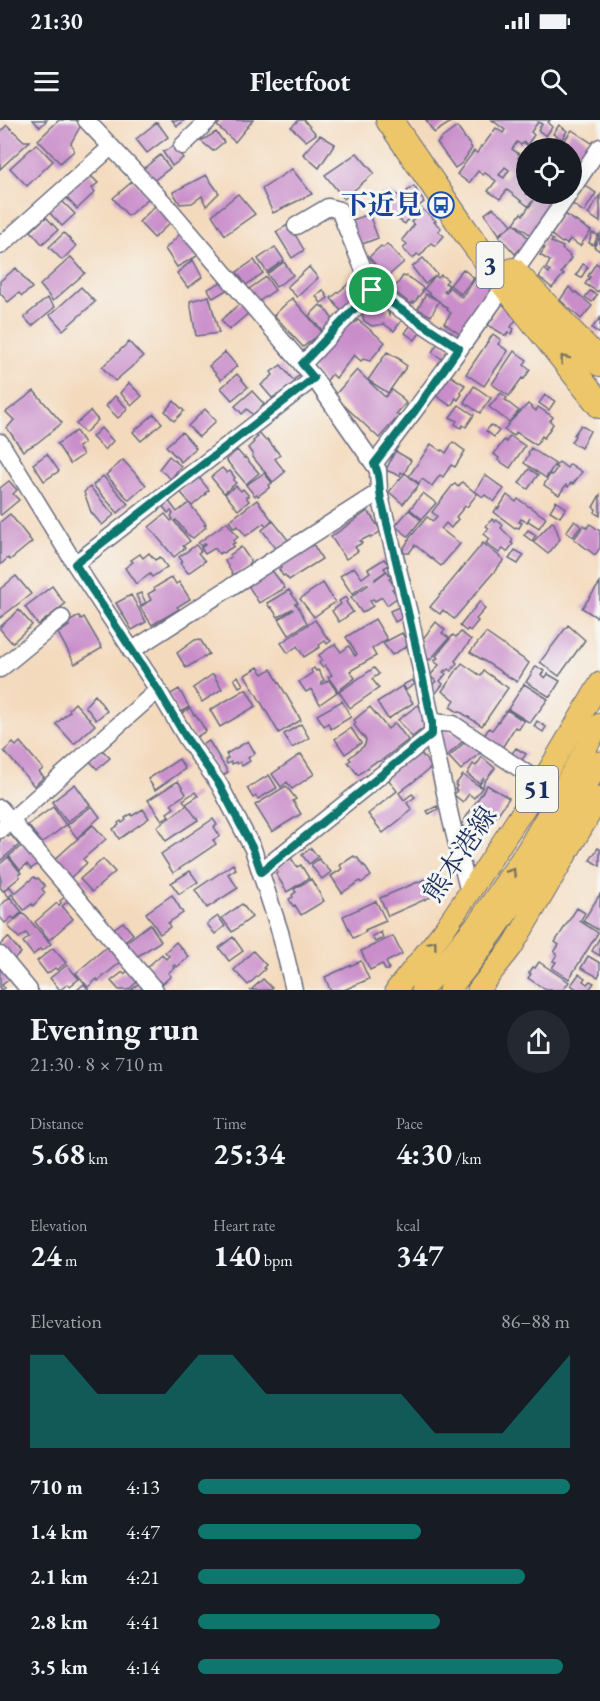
<!DOCTYPE html>
<meta charset="utf-8">
<style>
body{margin:0;font-family:"EB Garamond","Noto Serif JP",serif;background:#242831;color:#f1f3f6;height:100vh;display:flex;flex-direction:column;font-size:22px;white-space:nowrap}
*{box-sizing:border-box;margin:0}
p{font-size:20px;color:#9ea1a6}
.icon{flex:none;width:33px;height:33px;fill:none;stroke:currentColor;stroke-width:2;stroke-linecap:round;stroke-linejoin:round}
.map{position:relative;height:870px;overflow:hidden}
.drawer{display:flex;flex-direction:column;background:#171b24;flex:1}
.drawer>*{flex:none}
.buttons{position:absolute;left:516px;top:18px;display:grid;gap:12px}
.buttons a{display:grid;place-items:center;width:66px;height:66px;border-radius:50%;background:#171b24;box-shadow:0 6px 24px #0002;font-size:30px}
.pin{position:absolute;display:grid;place-items:center;width:51px;height:51px;color:#fff;margin:-26px;border:3px solid #fff;border-radius:50%;box-shadow:0 2px 6px #0007}
.round{display:grid;place-items:center;flex:none;width:63px;height:63px;border-radius:32px;background:#242831}
.headline{display:flex;align-items:center;justify-content:space-between;height:102px;padding:0 30px}
h1{font-size:33px;font-weight:700;line-height:45px}
.stats{display:grid;grid-template-columns:repeat(3,1fr);gap:9px;height:102px;padding:6px 30px}
.stats div{display:grid;align-content:center}
.stats b{font-size:30px;font-weight:700}
.stats small{font-size:16px;font-weight:400}
.stats p{font-size:16px}
.chart{height:168px;padding:12px 30px}
.chart p{display:flex;justify-content:space-between}
.chart svg{width:100%;height:108px;margin-top:6px;fill:#0f766e;opacity:.7}
ul{padding:0 30px;list-style:none;font-size:20px}
li{display:grid;grid-template-columns:96px 72px 1fr;align-items:center;height:45px}
li i{height:15px;border-radius:8px;background:#0f766e}
.status{display:flex;justify-content:space-between;align-items:center;height:42px;padding:0 30px;background:#171b24;direction:ltr}
.status svg{height:16px;fill:currentColor}
header{display:flex;justify-content:space-between;align-items:center;height:78px;padding:0 30px;background:#171b24;font-size:27px;font-weight:700}
.map>svg:first-child{display:block}
.building{fill:#c98dca;fill-rule:evenodd}
.lines{fill:none;stroke-linecap:round;stroke-linejoin:round}
.minor-casing{stroke:#676b7f;stroke-width:19}
.major-casing{stroke:#676b7f;stroke-width:23}
.highway-casing{stroke:#676b7f;stroke-width:28}
.minor{stroke:#fff;stroke-width:16}
.major{stroke:#ecc669;stroke-width:21}
.highway{stroke:#ecc669;stroke-width:26}
.oneway{stroke:#797363}
.route-casing{stroke:#fff;stroke-width:12}
.route{stroke:#0f766e;stroke-width:8}
.labels{text-anchor:middle;stroke-width:6;stroke-linejoin:round;paint-order:stroke}
.shield{fill:#f6f6f2;stroke:#5d6b8a;stroke-width:1.5}
.shield-label{font-size:26px;font-weight:bold;fill:#1b2f5e}
.transit-label{font-size:27px;font-weight:bold;fill:#164399;stroke:#f6f6f2;text-anchor:end}
.street-label{font-size:27px;fill:#1b2f5e;stroke:#f6f6f2}
</style>
<div class="status"><b>21:30</b><svg viewBox="0 0 49 12"><path d="M0 12V9h3v3zM5 12V6h3v6zM10 12V3h3v9zM15 12V0h3v12zM26 1h20v11H26zM47 4h2v5h-2z"/></svg></div>
<header><svg class="icon" aria-label="menu" viewBox="0 0 24 24"><path d="M4 6h16M4 12h16M4 18h16"/></svg>Fleetfoot<svg class="icon" aria-label="search" viewBox="0 0 24 24"><circle cx="10" cy="10" r="6"/><path d="M15 15l6 6"/></svg></header>
<div class="map">
<svg width="600" height="870" viewBox="0 0 600 870">
<rect width="100%" height="100%" fill="#f6f6f2"/>
<filter id="ink" filterUnits="userSpaceOnUse"><feTurbulence type="fractalNoise" baseFrequency=".0167" numOctaves="2"/><feDisplacementMap in="SourceGraphic" scale="12" xChannelSelector="R" yChannelSelector="G"/><feConvolveMatrix kernelMatrix="1 2 1 2 8 2 1 2 1" color-interpolation-filters="sRGB"/></filter>
<filter id="wash" filterUnits="userSpaceOnUse"><feTurbulence type="fractalNoise" baseFrequency=".008" numOctaves="4" result="noise"/><feDisplacementMap in="SourceGraphic" scale="24" xChannelSelector="R" yChannelSelector="G"/><feGaussianBlur stdDeviation="1.35" result="paint"/><feColorMatrix in="noise" values="0 0 0 0 0 0 0 0 0 0 0 0 0 0 0 0 0 1.4 0 .05"/><feComposite in="paint" operator="in"/></filter>
<g filter="url(#wash)">
<rect width="100%" height="100%" fill="#f4dabd"/>
<g id="blocks">
<path class="building" d="M33 0H47L40 7Z
M59 0H76L81 5 71 23 74 31 60 43 38 20Z
M172 0H185L177 6Z
M222 0H253L235 22 217 6Z
M299 0H304L316 14 306 21 291 7Z
M426 0H454L434 13Z
M492 0H550L548 3 552 7 546 16 538 10 542 4 538 2 531 12 534 15 527 25 524 22 521 25 517 22 512 29 520 35 518 38 526 44V74H539L553 83 531 115 514 103 521 93 523 95 534 80 528 86 507 70 500 79 488 71 496 61 485 53 483 55 478 51 469 63 457 54 474 31 477 33 481 26 482 27 496 8 503 13 505 10ZM505 47 509 50 504 58 499 55Z
M157 2 168 17 147 33 136 19Z
M7 5 24 21H30L0 49V12Z
M559 5 567 11 562 19 553 14Z
M457 7 472 28 462 43 455 48 437 23 440 21 439 20Z
M572 10 593 24 572 55V28H558Z
M216 12 224 22 213 31 201 21Z
M320 15 335 24 319 48 303 34Z
M36 24 53 41 27 66 10 48Z
M175 25 183 38 172 46 163 32Z
M357 33 374 53 344 79 325 55Z
M160 35 170 48 152 62 142 50Z
M292 49 312 74 273 93 262 69Z
M88 53 98 63 92 68 95 72 77 89 64 75Z
M206 55 219 73 206 86 202 76 192 83 180 84 173 72Z
M134 60 149 78 128 96 113 78Z
M583 64 596 73 584 92 571 83Z
M414 66 424 82 414 90 405 104 377 86 385 73 388 76 391 72 407 80 412 77 407 71Z
M238 74 255 94 225 115 212 95Z
M600 75V102L588 94Z
M61 80 75 94 62 106 48 91Z
M156 85 172 101 154 118 139 102Z
M493 88 507 99 512 105 499 114 485 94Z
M422 89 436 101 434 102 441 108 438 111 444 116 435 126 431 123 420 136 417 134 413 139 403 129 407 124 402 120 414 105 411 102Z
M563 93 591 111 580 126 570 119 567 124 563 122 562 123 549 113Z
M369 94 378 118 357 126 348 102Z
M46 97 58 110 42 124 31 111Z
M514 103 530 120 515 134 499 116Z
M289 104 304 130 292 138 276 112Z
M64 113 76 126 62 140 49 127Z
M181 113 199 135 177 147 165 129Z
M592 113 598 115 594 125 589 123Z
M600 114V131L594 127 599 119 597 118Z
M547 116 553 120 551 122 563 127 562 129 570 135 569 136 571 138 561 153 564 154 552 168 539 157 544 149 549 153 550 151 546 148 550 141 540 135 545 128 541 125Z
M387 124 404 142 387 157 384 153 382 155 373 145 375 144 369 137 381 126 383 128Z
M275 127 284 140 267 152 258 139Z
M71 137 85 153 53 181 40 165Z
M423 138 437 154 436 156 438 158 441 155 448 160 445 163 449 165 444 172 446 173 449 167 462 177 477 156 493 167 489 173H490L461 215 444 203 451 193 447 190 448 189 424 169 435 156 425 164 412 147Z
M193 140 202 157 188 168 177 153Z
M254 140 263 153 246 165 237 152Z
M284 142 293 155 276 167 267 154Z
M596 143 600 146V169L598 172 585 164 590 157 588 156Z
M583 144 588 147 581 158 576 155Z
M309 147 318 158 297 177 287 167Z
M16 148 32 168 22 176 19 173 8 182 0 173V161Z
M463 149 474 158 461 174 450 165Z
M403 156 406 157 407 156 423 168 422 170 423 171 414 183 413 182 411 184 395 172 396 170 394 169Z
M266 157 275 170 258 182 249 169Z
M357 157 365 167 352 178 354 181 341 191 331 178Z
M225 160 230 168 213 178 208 169Z
M81 167 95 182 63 210 50 195Z
M569 167 575 173 576 172 592 186 581 199 560 180Z
M323 170 328 178 321 183 316 176Z
M590 171 597 175 592 182 585 177Z
M426 174 439 181 431 196 418 189Z
M209 176 219 213 196 216 190 181Z
M47 178 55 187 32 206 24 197Z
M292 178 322 212 303 227 274 195Z
M378 180 386 185 389 195 390 192 402 200 394 211 384 204 372 206 364 201 362 191 369 182Z
M243 181 251 191 229 210 221 200Z
M502 184 512 190 510 193 517 198 511 207 514 209 511 214 508 212 506 216 488 205Z
M320 185 322 187 323 186 334 201 323 211 309 196Z
M600 198V214L592 208Z
M352 200 355 203 358 200 385 222 370 241 363 239 361 241 354 235 336 258 332 254 324 264 310 245Z
M412 203 422 210 415 220 405 213Z
M493 214 501 220 498 224 508 231 484 266 466 254Z
M439 221 449 228 442 239 432 232Z
M129 222 143 237 115 261 102 247Z
M514 231 527 240 524 245 530 250 524 259 522 258 509 276 492 264Z
M225 232 237 246 221 260 209 246Z
M387 232 401 240 400 241 407 246 388 273 368 260Z
M281 245 293 260 303 253V259L279 277 277 275 272 278 261 265 273 255 271 252Z
M357 250 385 277 392 270 402 277 401 278 406 283 396 294 399 296 379 318 334 276Z
M237 254 248 267 232 280 221 268Z
M449 255 465 265 460 272 462 274 458 280 456 278 451 286 435 275Z
M129 263 142 276 132 285 120 273Z
M474 266 491 278 480 293 464 282Z
M34 271 62 303 37 323 23 331 7 308 14 300 6 292Z
M252 271 264 284 253 295 247 289 242 294 235 286Z
M501 273 507 278 505 280 519 291 509 302 489 287Z
M545 275 555 281 549 290 539 283Z
M115 276 128 289 118 298 106 286Z
M174 281 184 291 174 301 165 291Z
M528 284 536 291 538 287 553 297 550 301 553 304 544 318 542 316 536 325 516 312 514 316 504 310 510 302Z
M459 285 474 295 466 307 463 305 461 308 455 304 457 301 450 297Z
M205 289 216 301 199 317 188 306Z
M90 291 98 300 85 313 76 304Z
M154 294 162 303 141 321 133 312Z
M491 305 499 311 494 317 486 311Z
M581 305 590 311 581 328 571 322 575 316 574 315Z
M101 308 113 321 105 330 92 317Z
M256 310 265 320 267 319 280 335 275 339 285 352 273 362 252 336 253 335 248 328 254 322 253 321 258 317 253 312Z
M76 311 84 323 78 327 83 335 70 344 57 324Z
M182 312 196 328 181 342 166 326Z
M510 316 525 326 510 348 498 340 499 338 494 334 504 320 506 322Z
M453 322 465 331 455 347 451 345 443 357 440 355 432 366 422 359 419 363 409 356 431 324 441 331 442 330 446 333Z
M531 328 555 344 546 358 524 343 529 334 528 333Z
M237 330 244 338 245 337 259 353 246 364 226 340Z
M395 331 411 340 404 354 401 352 400 356 386 350Z
M47 334 59 351 44 361 33 344Z
M169 336 181 346 171 359 159 349Z
M123 340 146 365 129 380 106 355Z
M559 342 567 348 570 344 582 352 573 364 571 363 568 367 566 365 559 375 544 365 550 354 552 355 557 348 555 347Z
M222 348 227 353 230 351 235 358 233 360 236 363 224 373 211 357Z
M529 349 538 355 528 369 519 363Z
M264 353 272 363 269 365 270 367 258 376 257 374 255 376 246 365Z
M405 353 419 365 403 384 389 372Z
M197 355 209 370 205 373 206 374 192 386 179 370Z
M485 355 504 369 494 382 485 375 483 377 475 371Z
M103 356 128 384 118 393 93 365Z
M9 361 17 370 13 374 19 380 1 395 0 394V368Z
M462 362 477 374 467 387 465 386 456 397 458 399 451 408 446 403 441 409 460 424 441 446 415 425 409 433H404L403 429 409 420H408L427 397 433 401 437 396 432 392 452 366 455 364 458 367Z
M236 366 241 371 243 369 249 376 246 377 249 381 238 390 225 374Z
M90 367 114 395 102 405 91 392 84 372Z
M423 373 436 383 422 399 410 389Z
M507 375 516 382 518 379 546 398 539 408 528 401 530 397 527 402 521 399 519 402 522 403 519 408 516 407 515 408 494 392 497 388 498 389Z
M600 375V396L595 393 596 389 593 387Z
M168 380 177 392 189 383 206 404 204 405 206 407 193 418 187 414 176 400 174 401 190 421 183 426 185 428 174 437 149 407 165 394 171 401 173 399 171 396 173 394 171 391 168 393 162 385Z
M257 380 272 400 266 406 264 403 246 416 238 406 234 408 229 401Z
M556 381 566 388 560 397 550 391Z
M409 390 421 400 408 416 395 406Z
M368 391 381 411 371 418 370 416 360 421 362 423 355 427 358 431 346 439 331 417Z
M10 394 32 422 10 440 8 438 0 445V402Z
M492 399 495 402 496 400 503 405 501 408 513 420 511 423 513 424 507 432 503 429 499 433 486 423 490 419 484 414 489 408 486 406Z
M273 401 289 421 277 430 262 410Z
M574 401 581 406 573 417 566 412Z
M227 402 238 417 233 421 235 423 232 424 234 426 223 433 222 432 219 434 215 428 205 434 201 428 206 424 205 423 201 426 198 423Z
M552 402 554 403 560 419 548 434 533 422Z
M590 404 600 411V428L595 435 574 419 584 405 587 408Z
M528 410 536 415 532 421 524 415Z
M483 423 504 440 454 499 443 490 440 494 430 487Z
M313 424 322 439 289 460 285 455 283 456 279 449 281 448 280 445Z
M196 425 201 431 198 433 205 441 188 453 180 443 182 441 179 437Z
M241 427 250 440V442L248 444 250 446 237 455 235 453 233 455 225 441 231 437 230 435Z
M515 430 524 435 518 444 509 439Z
M149 433 155 440 160 437 167 447 152 457 150 454 136 464 125 448 133 442 131 440 140 434 143 438Z
M384 439 389 445 384 448 386 451 375 459V460L387 451 391 458 389 459 395 467 392 469 398 477 387 485 382 477 375 481 373 479 370 481 373 486 362 493 351 477 368 465 366 464 352 474 340 456 354 447 362 458 370 452 368 449Z
M271 449 285 468 259 483 249 467 251 461Z
M16 456 31 474 0 498V469Z
M172 457 176 464 179 462 190 479 177 487 179 489 152 505 140 487 151 480 148 474 155 470 154 468Z
M323 463 335 482 314 497 300 479Z
M600 463V491L596 497 582 488Z
M52 466 65 484 38 505 25 487Z
M289 470 298 483 295 484 297 485 307 503 289 515 279 499 293 490 292 489 278 497 271 487 270 488 267 483Z
M141 473 146 483 141 485 136 475Z
M131 475 146 502 132 510 116 483Z
M346 477 348 480 346 482 353 492 339 502 332 491 341 484 339 481Z
M480 481 485 489 476 499 478 501 470 511 468 509 466 511 460 506Z
M399 487 404 497 395 502 390 491Z
M19 490 32 505 12 523 0 509V507Z
M79 496 81 499 84 497 102 528 75 544 58 513 69 506 67 503Z
M375 499 387 519 372 529 376 536 350 551 355 558 338 571 328 557 332 555 325 545 322 547 319 543 322 540 319 535 335 524 341 532 349 526 355 536 357 534 346 517Z
M315 500 328 519H329L331 521 327 524 325 521 319 525 320 527 304 537 297 526 288 533 281 523Z
M436 502 445 510 442 513 449 518 430 540 421 532 425 524 421 521Z
M568 505 585 520 559 556 540 542Z
M461 512 471 520 455 541 457 543 451 551 449 549 446 551 445 550 443 552 446 554 440 561 443 564 436 573 430 568 436 561 430 556 439 545 434 541 438 538 436 536 453 515 456 517Z
M402 513 409 525 392 535 383 523Z
M486 513 529 543 517 562 470 532Z
M200 519 209 534 186 548 177 533 195 520Z
M462 543 481 556 484 551 508 568 482 606 459 591 458 592 450 587 455 580 442 571Z
M536 546 544 551 541 555 545 558 548 554 560 561 550 577 526 562Z
M258 547 263 554 271 549 301 600 279 613 245 555Z
M314 548 316 551 318 550 324 560 321 562 322 564 329 560 337 572 320 584 311 569 306 572 299 562 312 553 311 550Z
M374 548 379 554 372 559 379 568 350 588 339 572Z
M213 554 222 569 202 582 193 568Z
M238 556 243 565 239 567 234 559Z
M412 560 415 564 406 570 403 565Z
M524 564 548 579 530 603 508 589Z
M402 566 413 583 388 599 377 582Z
M179 569 189 587 179 593 169 575Z
M246 569 256 586 220 607 210 590Z
M95 575 107 591 96 600 85 586Z
M342 581 351 597 331 609 328 603 324 606 317 595Z
M75 583 95 605 74 624 56 604 70 591 69 589Z
M418 585 428 597 422 601 426 606 412 617 398 600Z
M370 587 388 609 395 603 408 620 382 640 374 643 358 655 348 642 351 640 349 638 365 625 366 620 354 605 356 603 354 600Z
M190 588 194 595H196L206 611 195 618 181 594Z
M507 590 524 601 519 609 515 607 502 628 484 616 489 608 492 610Z
M537 601 546 607 543 612 534 606Z
M301 604 309 618 292 628 284 614Z
M439 607 467 617 445 638Z
M351 608 361 623 345 634 335 619Z
M468 619 480 633 461 650 449 637Z
M209 621 228 652 221 657 201 625Z
M248 621 255 633 248 638 250 641 242 646 240 642 237 644 236 642 232 644 231 642 227 644 225 640 228 638 226 634Z
M20 622 43 649 39 652 44 657 34 666 4 631 13 623 16 626Z
M516 628 526 634 520 643 510 636Z
M101 629 110 638 97 649 89 640Z
M418 630 432 647 399 673 404 680 412 674 415 677 407 683 412 690 383 713 368 694 397 671 386 656Z
M301 634 314 654 292 669 287 662 281 667 272 654Z
M482 637 495 648 484 662 483 667 479 665 484 658 479 663 467 654 473 644 476 646Z
M179 639 185 649 155 670 148 659Z
M269 655 277 668 258 679 256 676 253 678 247 668Z
M463 655 482 668 474 678 469 674 463 682 454 675 457 670 455 669 457 666 455 665Z
M178 661 186 674 171 684 174 688 167 693 169 696 162 700 148 680Z
M75 664 90 685 67 702 52 682Z
M487 665 509 678 481 718 461 705Z
M286 666 296 679 293 681 301 694 272 712 255 685Z
M195 672 198 676 186 684 183 680Z
M187 685 198 700 166 721 157 707Z
M92 686 100 697 77 718 67 705Z
M437 686 438 689 429 694 427 691Z
M53 687 66 705 42 723 28 705Z
M143 689 149 698 119 719 113 709 119 705 118 703 121 701 122 703 126 700 125 698 131 694 132 696Z
M213 699 217 705 214 707 220 716 213 720 216 724 173 753 161 734Z
M93 705 106 719 83 739 87 743 69 759 53 741Z
M6 714 8 717 11 715 19 725 0 741V719Z
M25 723 40 742 31 749 27 744 20 750 9 736Z
M311 728 318 737 309 744 302 735Z
M598 728 600 729V746L590 740Z
M354 736 356 738 357 737 363 746 364 745 371 756 361 763 360 761 342 773 331 756 342 749 340 745Z
M8 737 21 753 19 754 20 757 3 771 0 767 1 759 0 758V744Z
M291 738 297 747 301 745 309 758 287 772 276 754 278 753 275 748Z
M103 739 115 752 92 772 80 759Z
M319 739 331 752 322 759 312 747V744Z
M233 744 236 749 228 754 238 768 207 788 195 770Z
M190 751 198 762 179 774 171 763Z
M34 757 36 759 38 758 45 766 42 769 45 773 33 786 32 784 24 790 12 774 9 777 4 771 10 767 15 773Z
M311 759 324 781 301 795 295 785 293 786 289 779 293 777 292 775 296 772 294 769Z
M425 759 433 776 388 796 380 778Z
M600 774V811L583 801Z
M172 775 183 793 168 803 170 807 160 814 146 793Z
M66 776 70 780 62 786 73 799 49 820 35 802 57 783 59 786 61 783 60 781Z
M10 777 22 792 14 799 12 797 5 803 0 797V786Z
M376 781 386 801 365 810 366 812 353 818 343 796Z
M242 784 252 797 232 812 222 798Z
M577 788 585 793 580 801 598 813 569 859 552 848 556 842 553 841 557 834 554 832 559 825 555 822Z
M23 793 51 824 42 831 40 829 33 835 23 822 29 817 26 813 19 818 8 806Z
M218 796 225 806 215 814 207 804Z
M123 802 133 814 123 823 112 810Z
M150 804 161 821 135 838 125 823Z
M381 812 383 818 375 822 372 816Z
M393 816 402 834 386 842 389 848 388 850H385L382 844 370 850 361 831Z
M8 817 21 833 11 842 0 830V825Z
M233 817 243 831 229 841 219 828Z
M600 817V836L592 831Z
M176 822 189 837 177 847 175 845 173 846 174 848 168 853 171 856 162 864 159 861 156 864 145 849 162 834 166 839 169 836 165 832Z
M110 824 123 840 98 861 97 859 88 867 76 853Z
M53 828 66 843 57 850 55 848 47 854 37 841Z
M253 831 266 845 263 848 265 849 248 865 234 850Z
M588 836 600 843V853L598 857 581 848Z
M361 841 369 859 344 870H330L325 857Z
M539 842 569 862 563 870H546L528 858 531 854 529 853 533 847 535 848Z
M0 844 11 858 2 865 4 868 1 870H0Z
M67 845 79 859 70 866 68 864 60 870 50 858Z
M130 849 139 860 128 870H119L111 861 123 852 124 854Z
M579 854 585 858 583 861 587 864 590 861 594 863 589 870H578L571 865Z
M263 859 272 868 270 870H251Z
M142 861 150 870H131Z
M84 864 89 870H77Z"/>
</g>
</g>
<g filter="url(#ink)">
<use href="#blocks" fill-opacity="0" stroke="#676b7f" stroke-width="1.5"/>
<g class="lines">
<g class="minor-casing">
<path id="minor" d="M86 0 167 86 314 258 378 350 379 372 410 497 432 602V614L451 700 469 773
M182 26 209 0
M572 69 600 27
M296 106 328 87 339 90 372 170
M0 126 111 27
M302 245 372 170 459 228
M0 322 75 444 158 570 187 619 219 664 253 729 280 812 294 870
M374 344C442 256 506 165 569 74
M75 444 314 258
M131 531 379 372
M0 549 62 498
M432 602 453 604 541 663
M0 688 155 870
M0 710 158 570
M261 751 432 614
M0 835 29 870"/>
</g>
<g class="major-casing">
<path id="major" d="M396 870 443 811 469 773 541 663 600 563
M422 870 479 801 527 730 600 604
M449 870C508 800 554 721 600 642
M478 870 512 827 600 677"/>
</g>
<g class="highway-casing">
<path id="highway" d="M389 0 468 115 505 165 600 285
M513 151 600 243"/>
</g>
<use href="#minor" class="minor"/>
<use href="#major" class="major"/>
<use href="#highway" class="highway"/>
</g>
<defs><path id="oneway-chevron" d="M-2-3.5L2.5 0L-2 3.5" fill="none" stroke-width="1.6" stroke-linecap="round" stroke-linejoin="round" transform="scale(1.5)"/></defs>
<g class="oneway">
<use href="#oneway-chevron" transform="translate(564 239) rotate(-128)"/>
<use href="#oneway-chevron" transform="translate(512 752) rotate(-57)"/>
<use href="#oneway-chevron" transform="translate(433 824) rotate(-52)"/>
</g>
</g>
<g class="lines" filter="url(#ink)">
<g class="route-casing">
<path id="route" d="M372 170 459 228 415 291 374 344C381 354 378 371 382 383 400 456 417 529 432 602V614L261 752 253 729 219 664 187 619 158 570 75 444 314 258 302 244Z"/>
</g>
<use href="#route" class="route"/>
</g>
<defs>
<g id="bus-ring" transform="scale(1.35)"><circle r="9.5" fill="#f6f6f2" stroke="#1a4fb4" stroke-width="1.5"/><path d="M-5-6H5V4H4V6H2V4H-2V6H-4V4H-5ZM-3.5-4V0h7V-4ZM-3.5 1.2v1.5H-2V1.2ZM2 1.2v1.5H3.5V1.2Z" fill="#1a4fb4"/></g>
</defs>
<g fill-rule="evenodd">
<use href="#bus-ring" x="441" y="85"/>
</g>
<g class="labels">
<g class="shield">
<rect x="476.5" y="122" width="27" height="46" rx="4.5"/>
<rect x="516" y="646" width="42" height="46" rx="4.5"/>
</g>
<g class="shield-label">
<text x="490" y="154">3</text>
<text x="537" y="678">51</text>
</g>
<g class="transit-label">
<text x="422" y="94">下近見</text>
</g>
<g class="street-label">
<text transform="translate(460 734) rotate(-56)" y="9">熊本港線</text>
</g>
</g>
</svg>
<div class="buttons">
<a><svg class="icon" aria-label="locate" viewBox="0 0 24 24"><circle cx="12" cy="12" r="6"/><path d="M12 2v4M12 18v4M2 12h4M18 12h4"/></svg></a>
</div>
<div class="pin" style="left:372px;top:170px;background:#1e9e55"><svg class="icon" aria-label="arrive" viewBox="0 0 24 24"><path d="M6 21V4h12l-3 4 3 4H6"/></svg></div>
</div>
<section class="drawer">
<div class="headline"><div><h1>Evening run</h1><p>21:30 · 8 × 710 m</p></div><a class="round"><svg class="icon" aria-label="share" viewBox="0 0 24 24"><path d="M12 15V3M7 8l5-5 5 5M5 13v7h14v-7"/></svg></a></div>
<div class="stats">
<div><p>Distance</p><b>5.68<small> km</small></b></div>
<div><p>Time</p><b>25:34</b></div>
<div><p>Pace</p><b>4:30<small> /km</small></b></div>
</div>
<div class="stats">
<div><p>Elevation</p><b>24<small> m</small></b></div>
<div><p>Heart rate</p><b>140<small> bpm</small></b></div>
<div><p>kcal</p><b>347</b></div>
</div>
<div class="chart"><p><span>Elevation</span>86–88 m</p>
<svg viewBox="0 0 160 44" preserveAspectRatio="none"><path d="M0 44V6L10 6L20 22L30 22L40 22L50 6L60 6L70 22L80 22L90 22L100 22L110 22L120 38L130 38L140 38L150 22L160 6V44z"/></svg>
</div>
<ul>
<li><b>710 m</b>4:13<i style="width:100%"></i></li>
<li><b>1.4 km</b>4:47<i style="width:60%"></i></li>
<li><b>2.1 km</b>4:21<i style="width:88%"></i></li>
<li><b>2.8 km</b>4:41<i style="width:65%"></i></li>
<li><b>3.5 km</b>4:14<i style="width:98%"></i></li>
</ul>
</section>
